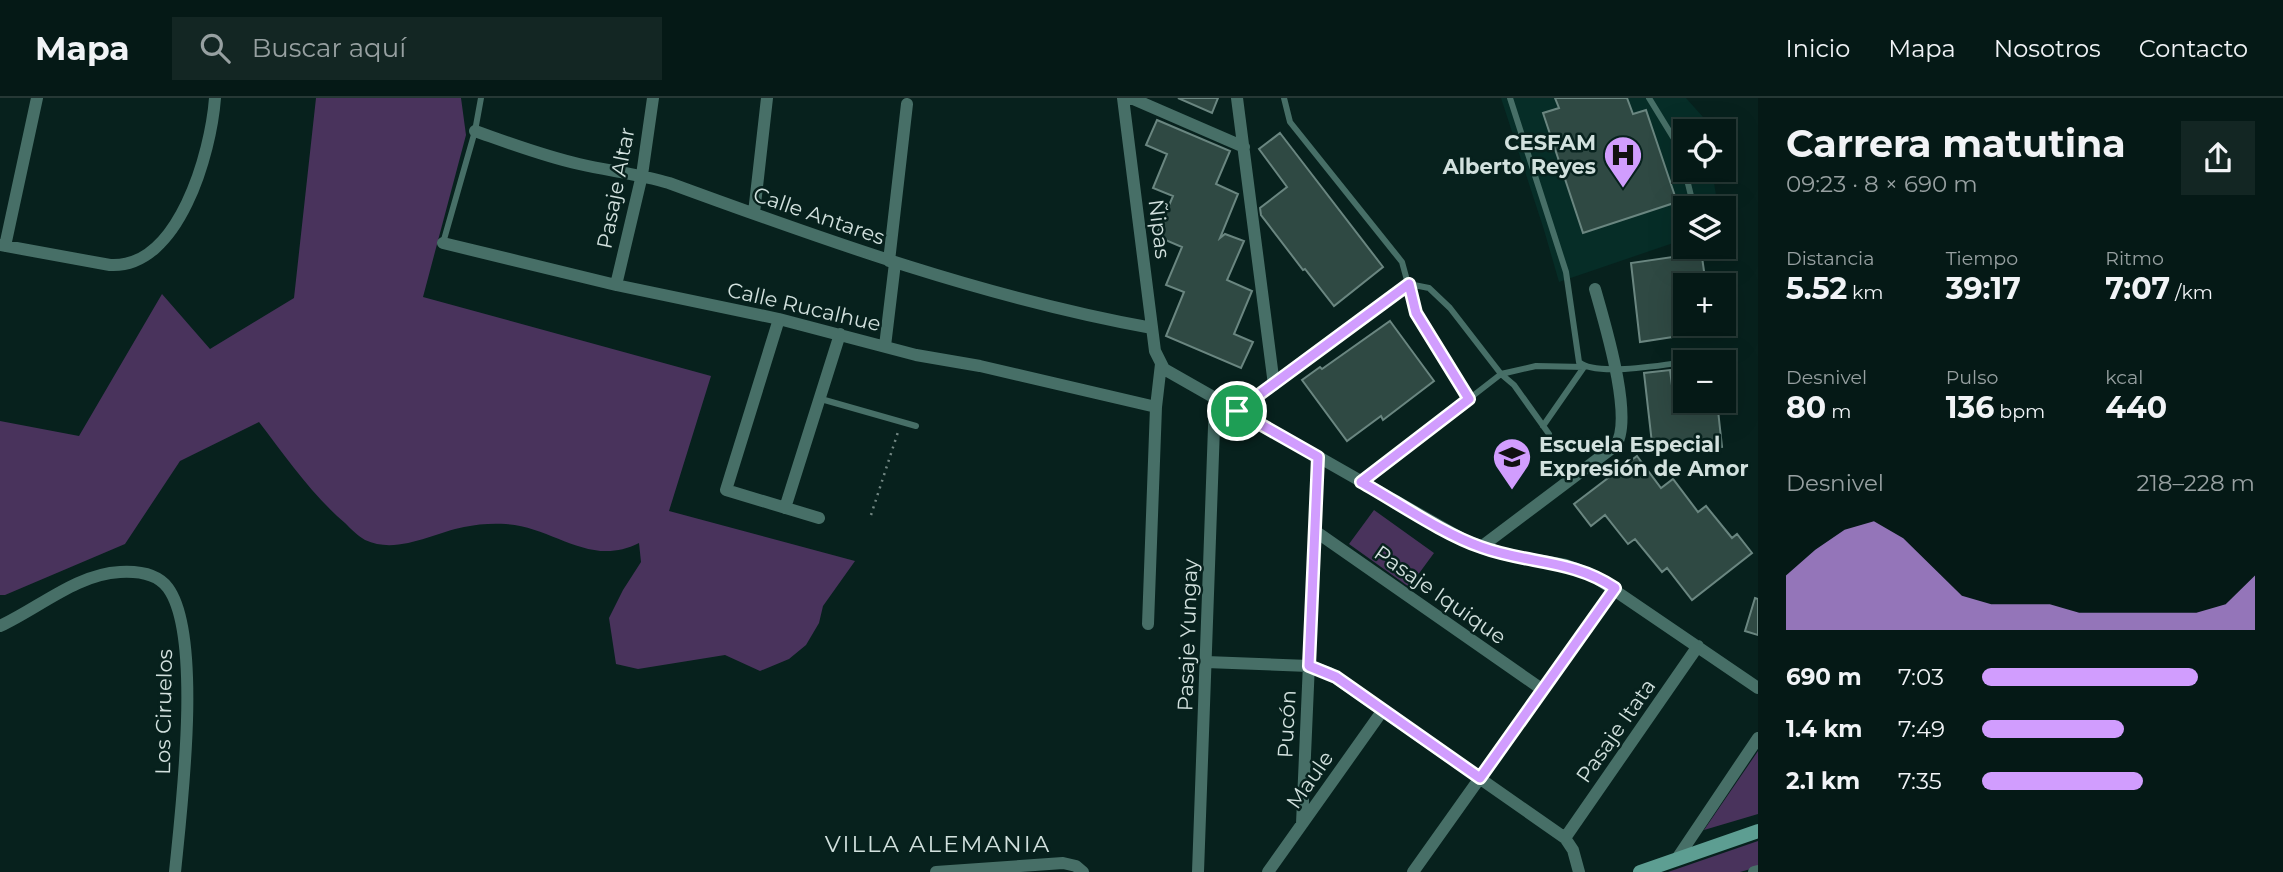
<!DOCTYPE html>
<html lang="es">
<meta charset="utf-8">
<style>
body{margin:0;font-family:Montserrat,sans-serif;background:#132623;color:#f1f3f6;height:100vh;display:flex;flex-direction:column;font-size:26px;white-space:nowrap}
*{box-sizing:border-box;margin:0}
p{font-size:23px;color:#97a0a1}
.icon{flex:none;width:38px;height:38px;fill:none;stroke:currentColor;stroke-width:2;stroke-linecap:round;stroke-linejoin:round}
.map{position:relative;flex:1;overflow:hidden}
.side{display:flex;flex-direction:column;background:#051916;width:525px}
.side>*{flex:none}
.controls{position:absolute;left:1673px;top:21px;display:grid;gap:14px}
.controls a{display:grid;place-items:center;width:63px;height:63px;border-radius:0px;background:#051916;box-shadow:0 7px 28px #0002,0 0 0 2px #263835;font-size:35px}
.pin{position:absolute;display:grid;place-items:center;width:60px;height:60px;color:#fff;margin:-30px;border:4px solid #fff;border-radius:50%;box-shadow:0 2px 7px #0007}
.round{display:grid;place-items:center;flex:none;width:74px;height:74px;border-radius:0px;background:#132623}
.head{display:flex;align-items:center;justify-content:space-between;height:119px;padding:0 28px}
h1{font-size:38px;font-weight:700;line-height:52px}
.metrics{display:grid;grid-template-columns:repeat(3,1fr);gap:10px;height:119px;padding:7px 28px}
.metrics div{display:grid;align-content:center}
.metrics b{font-size:30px;font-weight:700}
.metrics small{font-size:19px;font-weight:400}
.metrics p{font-size:19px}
.chart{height:196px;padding:14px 28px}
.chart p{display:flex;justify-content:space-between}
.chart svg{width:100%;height:126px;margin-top:7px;fill:#d19dfe;opacity:.7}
ul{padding:0 28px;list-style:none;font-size:23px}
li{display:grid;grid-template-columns:112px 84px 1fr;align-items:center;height:52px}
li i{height:18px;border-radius:9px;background:#d19dfe}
header{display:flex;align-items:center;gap:42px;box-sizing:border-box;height:98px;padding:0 35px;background:#051916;border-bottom:2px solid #263835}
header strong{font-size:33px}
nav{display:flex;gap:38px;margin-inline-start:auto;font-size:24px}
.search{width:490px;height:63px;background:#132623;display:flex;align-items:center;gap:18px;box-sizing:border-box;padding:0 24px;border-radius:0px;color:#97a0a1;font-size:26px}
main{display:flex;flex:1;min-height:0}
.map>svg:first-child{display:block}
.built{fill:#062d27}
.green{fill:#49335c}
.building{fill:#2f4943;stroke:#6a8680;stroke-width:2}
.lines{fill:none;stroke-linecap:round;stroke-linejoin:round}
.path{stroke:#718682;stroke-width:2.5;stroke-dasharray:2 5;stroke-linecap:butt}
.service{stroke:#476f67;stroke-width:6}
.minor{stroke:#476f67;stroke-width:12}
.secondary{stroke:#5d9e92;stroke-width:14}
.route-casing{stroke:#fff;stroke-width:14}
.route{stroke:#d19dfe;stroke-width:9}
.labels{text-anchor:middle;stroke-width:5;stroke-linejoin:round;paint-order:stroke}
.poi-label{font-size:21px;font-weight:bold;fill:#d2e1de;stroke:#07211d;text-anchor:end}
.street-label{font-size:21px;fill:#d2e1de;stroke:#07211d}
.neighbourhood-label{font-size:23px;letter-spacing:2px;fill:#d2e1de;stroke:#07211d}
</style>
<header>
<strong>Mapa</strong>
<div class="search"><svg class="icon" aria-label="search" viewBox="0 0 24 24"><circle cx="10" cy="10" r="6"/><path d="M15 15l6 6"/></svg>Buscar aquí</div>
<nav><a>Inicio</a><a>Mapa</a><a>Nosotros</a><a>Contacto</a></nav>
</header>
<main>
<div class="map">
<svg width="1758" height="774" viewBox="0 0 1758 774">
<rect width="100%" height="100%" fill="#07211d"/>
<path class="built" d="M1501 0H1686L1703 19 1705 33H1685V72H1712L1718 110H1685V141L1559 184 1544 132Z"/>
<path class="green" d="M316 0H461L466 37 423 199 711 278 669 413 855 463 823 508 819 525 806 547 789 561 760 573 725 557 638 571 616 566 609 520 623 492 641 464 639 445C590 470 554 429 506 426 493 425 477 426 464 429 433 435 397 457 365 442 358 438 351 431 345 425 311 396 286 359 259 324L180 363 125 446 5 497H0V323L79 338 162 196 210 251 294 200Z
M1374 412 1434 455 1409 489 1349 446Z
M1758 653V716L1704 732Z
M1758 743V769L1740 774H1668Z"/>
<path class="building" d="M1178 0H1218L1212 15Z
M1555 0H1627L1633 16 1646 12 1677 104 1583 135 1543 15 1559 10Z
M1157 22 1230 53 1216 86 1238 96 1220 140 1225 136 1244 143 1227 182 1252 193 1234 236 1253 244 1241 270 1166 238 1184 194 1166 187 1182 149 1156 138 1173 98 1153 90 1167 56 1146 47Z
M1280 35 1383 169 1334 208 1305 171 1303 172 1261 117 1260 110 1287 89 1259 51Z
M1701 152 1706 187H1685V226H1711L1712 233 1640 244 1631 165 1673 159V155Z
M1390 223 1434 283 1383 322 1381 318 1347 343 1302 282 1320 269 1322 271Z
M1670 272 1674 303H1717L1722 349 1698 352V348L1653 354 1644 275Z
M1637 358 1661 390 1673 381 1698 414 1706 408 1732 440 1737 436 1752 455 1692 502 1667 470 1662 474 1635 441 1628 446 1605 417 1591 428 1574 406Z
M1755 500 1758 501V537L1745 533Z"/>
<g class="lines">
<path class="path" d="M871 417 898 334"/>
<path class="service" d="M1284 0 1290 24 1402 164 1416 215 1469 301
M1510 0 1566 174 1579 264C1596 280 1675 265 1700 262
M1649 0 1679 49 1694 110
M443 145 475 33 481 0
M1409 186 1429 190 1450 210 1501 276 1536 268 1584 269
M821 301 916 328
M1543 328 1584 269
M1362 384 1501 276 1514 287 1549 336"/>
<path class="minor" d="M1123 0 1155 253 1164 271 1466 443 1507 457 1566 467 1592 477 1758 590
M1131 0 1244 49
M1237 0 1274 287
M475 33C509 45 543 58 579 66 609 73 639 76 669 85 827 143 986 200 1152 230
M754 115 767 0
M443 145 616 187 779 221 916 257 980 268 1156 309
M0 147 110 167C179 171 211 54 215 0
M5 148 37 0
M889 163 907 6
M616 187 642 77 653 0
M779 221 726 392 819 420
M885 248 895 165
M1237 313 1409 186
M785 410 840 236
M1315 433 1543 592
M1481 449 1615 348C1635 323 1604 223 1595 191
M1148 526 1156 309 1161 266
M0 528C39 510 77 476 120 474 138 473 157 475 168 490 203 538 181 713 175 774
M1206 564 1309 568 1329 575 1565 740 1573 752 1579 774
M1302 726 1318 359
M1565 740 1698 548
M1676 762 1758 640
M936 774 1063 765 1076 768 1083 774
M1198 774 1215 301
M1268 774 1383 612
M1413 774 1615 490
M1754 774 1758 773"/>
<path class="secondary" d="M1640 774 1758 733"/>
</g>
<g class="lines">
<g class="route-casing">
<path id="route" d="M1409 186 1416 215 1469 301 1361 384C1397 404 1443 436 1481 449 1527 466 1572 461 1615 490L1480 680 1336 579 1309 568 1318 359 1237 313Z"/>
</g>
<use href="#route" class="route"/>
</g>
<defs>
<g id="hospital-pin" transform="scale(2.0125)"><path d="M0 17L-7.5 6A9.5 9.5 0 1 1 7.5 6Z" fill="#d19dfe" stroke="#07211d"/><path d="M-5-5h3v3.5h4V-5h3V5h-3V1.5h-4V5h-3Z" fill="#111"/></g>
<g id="school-pin" transform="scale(2.0125)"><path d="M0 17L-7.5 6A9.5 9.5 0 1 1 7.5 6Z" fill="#d19dfe" stroke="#07211d"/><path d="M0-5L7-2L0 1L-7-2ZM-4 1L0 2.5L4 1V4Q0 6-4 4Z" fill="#111"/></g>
</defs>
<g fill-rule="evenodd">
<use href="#hospital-pin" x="1623" y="57"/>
<use href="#school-pin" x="1512" y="359"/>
</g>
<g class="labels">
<g class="poi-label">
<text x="1596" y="52">CESFAM<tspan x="1596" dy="24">Alberto Reyes</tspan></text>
<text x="1539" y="354" text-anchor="start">Escuela Especial<tspan x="1539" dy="24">Expresión de Amor</tspan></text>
</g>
<g class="street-label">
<text transform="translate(616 90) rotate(-79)" y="7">Pasaje Altar</text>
<text transform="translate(819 118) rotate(19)" y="7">Calle Antares</text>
<text transform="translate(1159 131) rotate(83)" y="7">Ñipas</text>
<text transform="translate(804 209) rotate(13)" y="7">Calle Rucalhue</text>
<text transform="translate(1440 497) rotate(35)" y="7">Pasaje Iquique</text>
<text transform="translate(1188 537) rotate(-88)" y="7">Pasaje Yungay</text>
<text transform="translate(164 614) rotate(-89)" y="7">Los Ciruelos</text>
<text transform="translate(1287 626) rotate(-87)" y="7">Pucón</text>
<text transform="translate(1616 633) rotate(-55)" y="7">Pasaje Itata</text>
<text transform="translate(1310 682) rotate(-55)" y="7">Maule</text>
</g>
<g class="neighbourhood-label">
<text x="938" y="754">VILLA ALEMANIA</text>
</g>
</g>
</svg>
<div class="controls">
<a><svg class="icon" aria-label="locate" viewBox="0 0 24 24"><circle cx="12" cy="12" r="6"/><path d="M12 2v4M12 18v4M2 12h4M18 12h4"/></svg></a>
<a><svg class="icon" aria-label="layers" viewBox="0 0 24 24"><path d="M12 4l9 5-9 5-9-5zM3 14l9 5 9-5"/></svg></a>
<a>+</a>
<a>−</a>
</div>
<div class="pin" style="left:1237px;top:313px;background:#1e9e55"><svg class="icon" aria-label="arrive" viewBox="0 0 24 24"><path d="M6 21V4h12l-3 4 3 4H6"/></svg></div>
</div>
<section class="side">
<div class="head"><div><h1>Carrera matutina</h1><p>09:23 · 8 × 690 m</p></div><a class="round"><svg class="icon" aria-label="share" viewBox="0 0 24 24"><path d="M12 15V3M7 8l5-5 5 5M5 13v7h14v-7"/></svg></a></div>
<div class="metrics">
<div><p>Distancia</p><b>5.52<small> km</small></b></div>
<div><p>Tiempo</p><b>39:17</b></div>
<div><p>Ritmo</p><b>7:07<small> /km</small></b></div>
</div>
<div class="metrics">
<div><p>Desnivel</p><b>80<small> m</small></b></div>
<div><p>Pulso</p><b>136<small> bpm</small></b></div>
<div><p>kcal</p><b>440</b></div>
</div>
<div class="chart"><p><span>Desnivel</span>218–228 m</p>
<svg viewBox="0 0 160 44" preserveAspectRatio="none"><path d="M0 44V25L10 16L20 9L30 6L40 12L50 22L60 32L70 35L80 35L90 35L100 38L110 38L120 38L130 38L140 38L150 35L160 25V44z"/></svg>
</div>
<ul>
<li><b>690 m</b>7:03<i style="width:79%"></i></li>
<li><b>1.4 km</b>7:49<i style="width:52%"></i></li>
<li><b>2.1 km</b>7:35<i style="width:59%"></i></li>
</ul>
</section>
</main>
